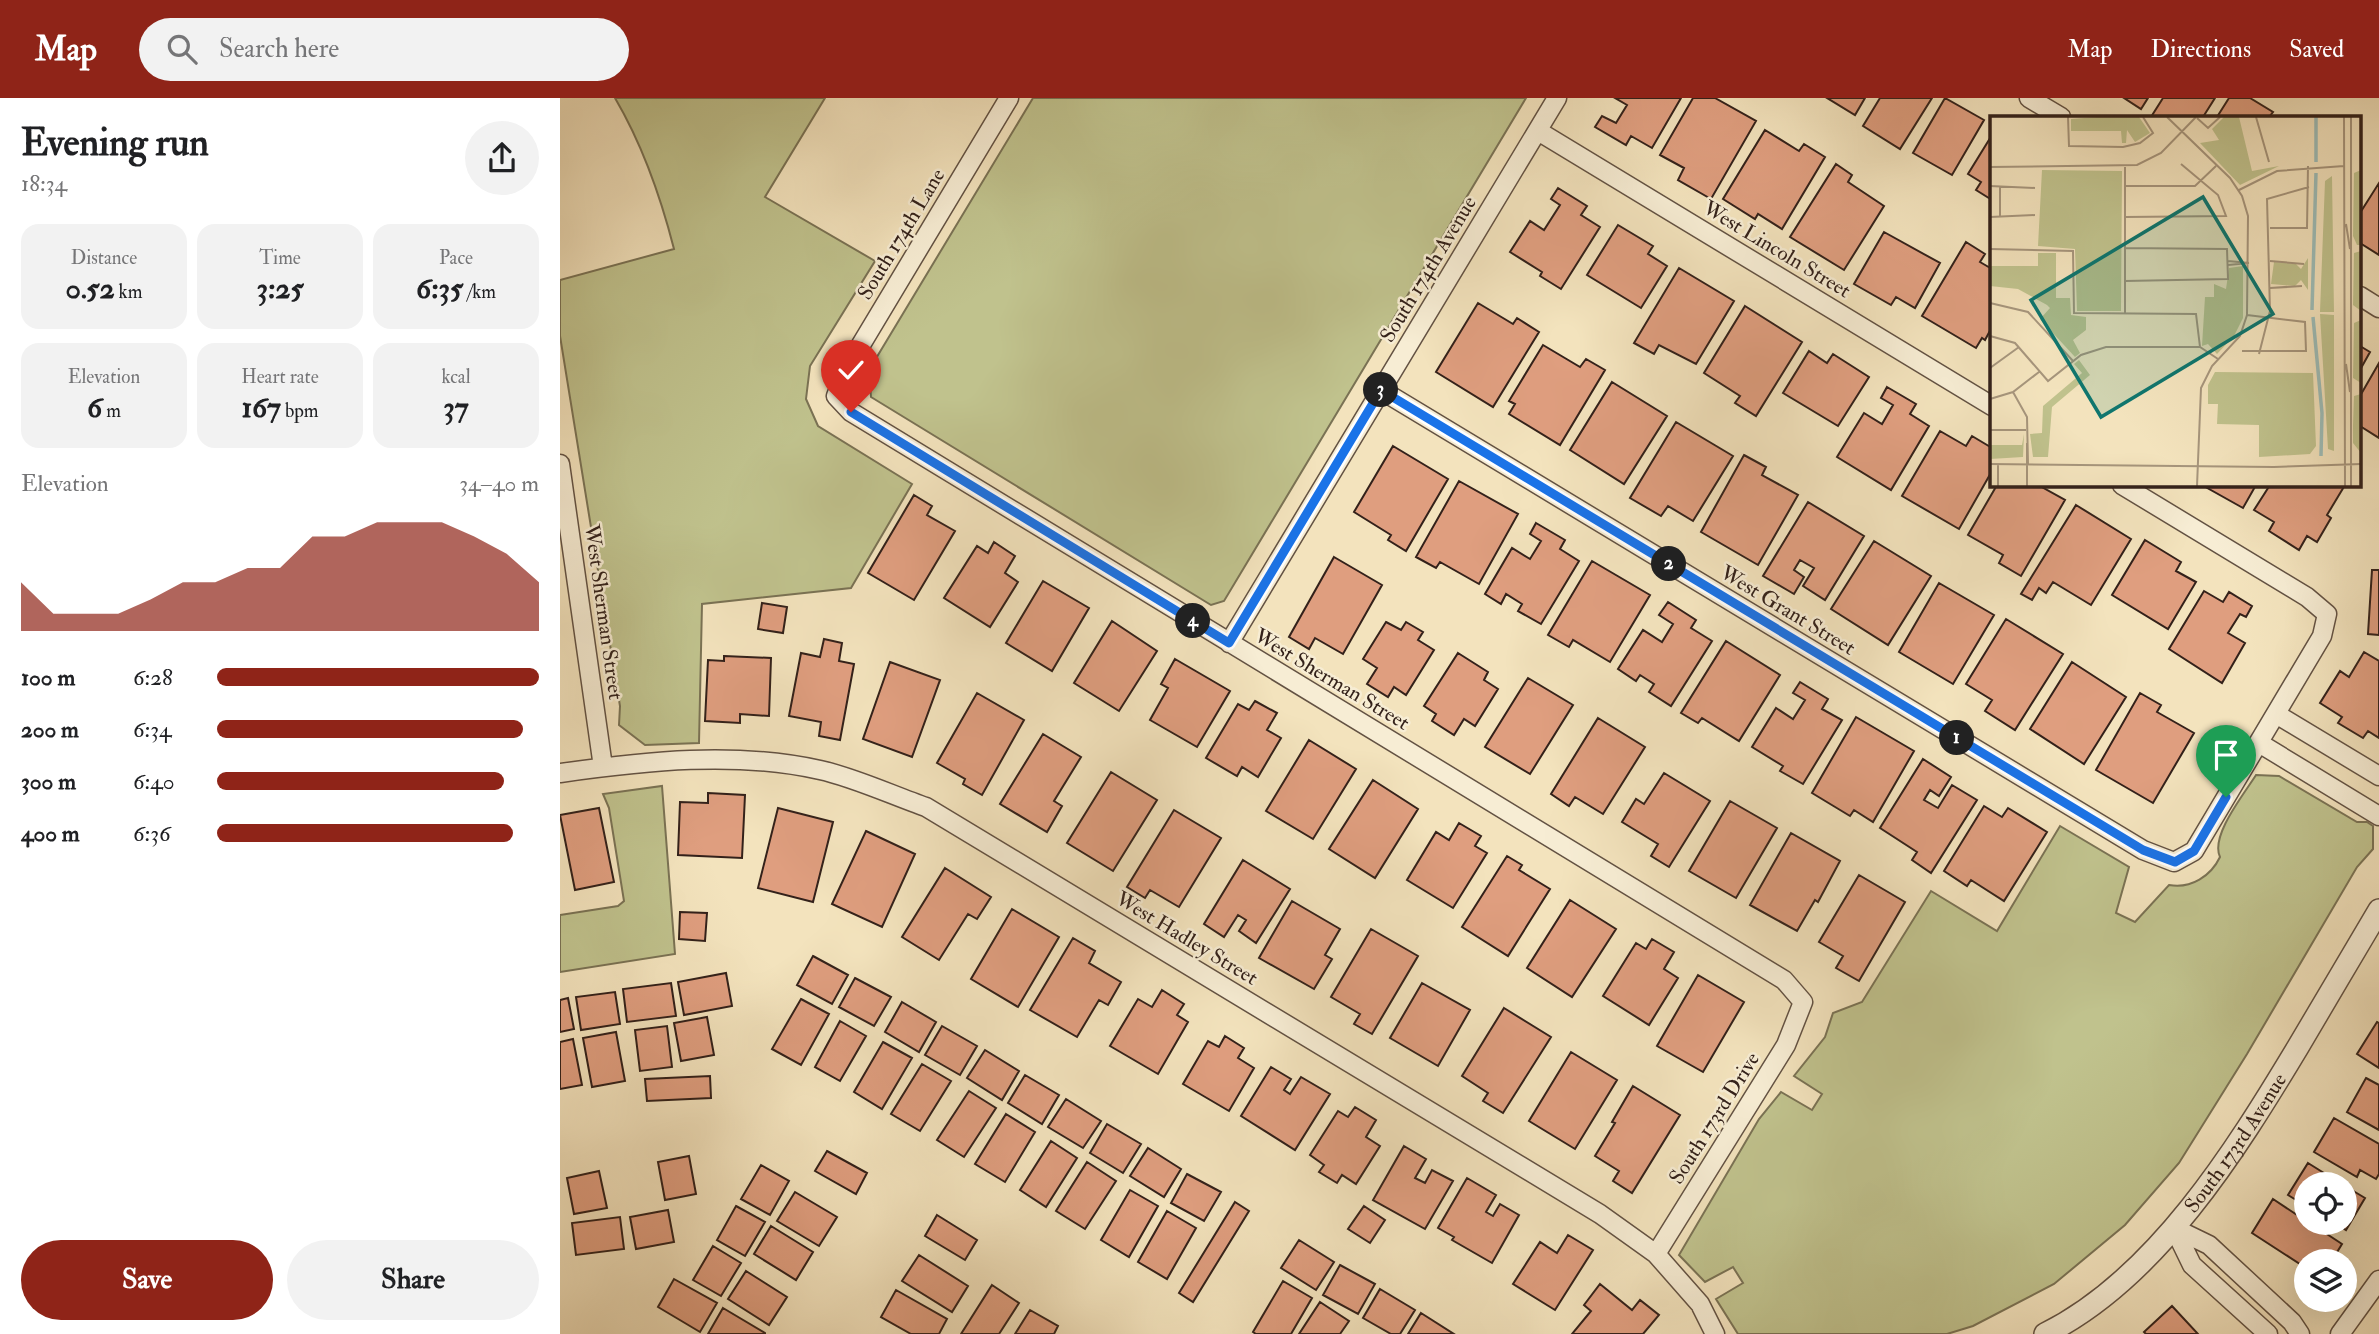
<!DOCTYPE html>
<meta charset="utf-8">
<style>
body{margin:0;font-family:"IM FELL Double Pica",serif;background:#f2f2f2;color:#202124;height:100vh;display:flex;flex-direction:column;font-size:26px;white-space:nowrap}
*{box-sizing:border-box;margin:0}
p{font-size:23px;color:#757577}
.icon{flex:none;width:38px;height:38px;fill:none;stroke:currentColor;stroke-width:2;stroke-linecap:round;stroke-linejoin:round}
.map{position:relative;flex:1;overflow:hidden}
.drawer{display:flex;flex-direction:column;background:#fff;width:560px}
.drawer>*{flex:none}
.controls{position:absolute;left:1734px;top:1074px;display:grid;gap:14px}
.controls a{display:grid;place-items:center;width:63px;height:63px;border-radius:50%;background:#fff;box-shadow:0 7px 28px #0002;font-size:35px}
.pin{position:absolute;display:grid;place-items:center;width:60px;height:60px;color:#fff;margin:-72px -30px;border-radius:50% 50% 50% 0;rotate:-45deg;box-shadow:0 0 7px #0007}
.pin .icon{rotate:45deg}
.km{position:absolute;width:35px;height:35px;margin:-18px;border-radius:50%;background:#222;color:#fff;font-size:19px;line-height:35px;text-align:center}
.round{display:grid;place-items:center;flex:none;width:74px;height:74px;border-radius:37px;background:#f2f2f2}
.summary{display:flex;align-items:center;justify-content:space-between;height:119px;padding:0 21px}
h1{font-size:38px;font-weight:700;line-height:52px}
.figures{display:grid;grid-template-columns:repeat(3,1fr);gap:10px;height:119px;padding:7px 21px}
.figures div{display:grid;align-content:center;border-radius:18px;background:#f2f2f2;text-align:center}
.figures b{font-size:30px;font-weight:700}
.figures small{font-size:19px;font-weight:400}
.figures p{font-size:19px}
.chart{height:196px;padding:14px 21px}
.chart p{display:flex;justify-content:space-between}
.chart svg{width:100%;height:126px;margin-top:7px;fill:#8f2418;opacity:.7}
.action{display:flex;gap:14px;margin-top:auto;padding:14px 21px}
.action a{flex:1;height:80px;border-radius:42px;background:#8f2418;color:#fff;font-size:28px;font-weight:700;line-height:80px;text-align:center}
.action a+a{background:#f2f2f2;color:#202124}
ul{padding:0 21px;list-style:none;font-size:23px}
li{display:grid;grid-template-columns:112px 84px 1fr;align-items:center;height:52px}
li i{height:18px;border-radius:9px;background:#8f2418}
header{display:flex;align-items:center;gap:42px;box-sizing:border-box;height:98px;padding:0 35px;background:#8f2418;color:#fff}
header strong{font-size:33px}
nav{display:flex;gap:38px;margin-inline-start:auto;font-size:24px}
.search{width:490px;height:63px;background:#f2f2f2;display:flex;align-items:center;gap:18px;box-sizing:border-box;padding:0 24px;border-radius:38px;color:#757577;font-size:26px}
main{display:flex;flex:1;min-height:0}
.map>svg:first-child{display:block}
.green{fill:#c0c28d;stroke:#7a7254;stroke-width:2}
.building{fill:#df9e7f;stroke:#33211a;stroke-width:2}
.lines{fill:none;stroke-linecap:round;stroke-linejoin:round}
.minor-casing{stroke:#635243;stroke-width:21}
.tertiary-casing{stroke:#635243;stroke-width:24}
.minor{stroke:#f7edd4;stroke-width:18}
.tertiary{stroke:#f7edd4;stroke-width:21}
.route-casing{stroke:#fff;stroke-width:14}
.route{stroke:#1a73e8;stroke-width:9}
.labels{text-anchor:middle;stroke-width:5;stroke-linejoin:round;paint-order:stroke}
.street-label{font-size:21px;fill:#33211a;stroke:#f7edd4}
.inset-river{fill:none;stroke:#9dbdb8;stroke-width:3.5}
.inset-road{fill:none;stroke:#a6957c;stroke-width:2}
.view{fill:#0f766e;fill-opacity:0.15;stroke:#0f766e;stroke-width:3.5}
.inset-edge{fill:none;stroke:#33211a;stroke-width:3.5}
</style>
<header>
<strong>Map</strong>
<div class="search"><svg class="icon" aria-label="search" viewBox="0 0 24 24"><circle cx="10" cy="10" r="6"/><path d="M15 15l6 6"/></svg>Search here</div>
<nav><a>Map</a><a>Directions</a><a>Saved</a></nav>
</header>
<main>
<section class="drawer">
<div class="summary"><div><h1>Evening run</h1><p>18:34</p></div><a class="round"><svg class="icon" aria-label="share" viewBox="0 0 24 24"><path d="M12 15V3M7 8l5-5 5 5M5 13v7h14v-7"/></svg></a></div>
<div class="figures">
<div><p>Distance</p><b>0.52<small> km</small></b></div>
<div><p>Time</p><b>3:25</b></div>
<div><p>Pace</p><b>6:35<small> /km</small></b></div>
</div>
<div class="figures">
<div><p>Elevation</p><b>6<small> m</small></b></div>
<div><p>Heart rate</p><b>167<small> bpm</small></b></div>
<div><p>kcal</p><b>37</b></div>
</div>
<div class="chart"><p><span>Elevation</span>34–40 m</p>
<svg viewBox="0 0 160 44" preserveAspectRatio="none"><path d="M0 44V27L10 38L20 38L30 38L40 33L50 27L60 27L70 22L80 22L90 11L100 11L110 6L120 6L130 6L140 11L150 17L160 27V44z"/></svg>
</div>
<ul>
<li><b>100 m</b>6:28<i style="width:100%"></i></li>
<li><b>200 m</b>6:34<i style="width:95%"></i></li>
<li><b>300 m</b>6:40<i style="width:89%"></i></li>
<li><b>400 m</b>6:36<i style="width:92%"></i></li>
</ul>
<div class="action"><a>Save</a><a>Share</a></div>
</section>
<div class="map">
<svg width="1819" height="1236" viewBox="0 0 1819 1236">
<rect width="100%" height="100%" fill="#f3e3bd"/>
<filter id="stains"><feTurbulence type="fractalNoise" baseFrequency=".00286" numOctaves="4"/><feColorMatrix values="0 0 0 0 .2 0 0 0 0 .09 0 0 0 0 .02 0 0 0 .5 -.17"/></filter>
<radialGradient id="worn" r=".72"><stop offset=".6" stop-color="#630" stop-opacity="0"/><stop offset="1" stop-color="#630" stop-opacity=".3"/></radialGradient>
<path class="green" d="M55 0H265L205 99 315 163 250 268 246 301 258 328 352 386 291 490 142 506 139 645 85 647 59 627 60 608 0 238V182L114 151C101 100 82 46 55 0Z
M473 0H966L664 503 651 507 311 299 309 272Z
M1696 677 1719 678 1797 724H1807L1813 728V751L1797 769 1687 956 1619 1065 1565 1127 1494 1186 1413 1228 1387 1236H1178L1156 1201 1183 1185 1173 1169 1145 1184 1119 1157 1199 1021 1221 994 1252 1012 1262 996 1234 978 1265 939 1273 915 1302 904 1371 793 1437 833 1500 728 1569 769 1556 815 1575 824 1609 787C1631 791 1651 778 1660 759 1650 738 1684 696 1696 677Z
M102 688 115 856 0 874V817L58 808 64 803 49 710 43 696Z"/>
<path class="building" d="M1055 0H1121L1092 50 1071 38 1066 47 1035 29 1042 18 1056 25 1067 7Z
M1133 0H1155L1196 23 1151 101 1118 82 1124 70 1100 57Z
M1267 0H1305L1295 17Z
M1320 0H1372L1340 51 1303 28Z
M1385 0 1424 22 1392 77 1353 55Z
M1564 0H1588L1581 11Z
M1603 0H1655L1643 19H1591Z
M1669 0H1690L1713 14 1709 19H1657Z
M1205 32 1239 53 1244 46 1265 59 1222 131 1198 116 1195 121 1163 101Z
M1432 37V102L1416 92 1421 84 1408 76Z
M1276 66 1292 77 1288 84 1324 108 1284 172 1230 139Z
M1819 85V157L1800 145V115Z
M998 90 1027 108 1021 117 1040 129 1001 191 980 178 982 174 950 154 970 123 984 132 1000 107 991 101Z
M1058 127 1093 148 1088 156 1107 168 1081 210 1027 177Z
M1324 134 1380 165 1355 210 1336 199 1331 207 1294 186Z
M1406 144 1425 156 1420 164 1432 171V229L1425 242 1422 240 1416 250 1362 218Z
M1119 170 1174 203 1136 266 1099 247 1094 256 1074 245Z
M918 205 953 226 957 220 979 234 933 309 876 274Z
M1185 208 1242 244 1196 318 1175 305 1180 298 1144 275Z
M983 247 1020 269 1026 261 1045 272 1000 347 949 316 955 306 949 303Z
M1800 248 1810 254 1800 272Z
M1249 253 1267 265 1273 256 1309 279 1278 328 1223 295Z
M1819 265V340L1800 328V298Z
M1052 284 1107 318 1064 386 1010 352Z
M1327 289 1356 306 1350 316 1369 328 1331 392 1277 359 1304 315 1322 326 1333 307 1321 300Z
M1116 324 1173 358 1133 423 1108 408 1101 418 1070 400Z
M1380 333 1406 348 1412 338 1432 350V373L1399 431 1342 398Z
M833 348 888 381 846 453 828 442 831 437 794 414Z
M1184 357 1206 369 1202 377 1238 397 1198 467 1141 434Z
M899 383 958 416 919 486 880 464 876 470 856 459Z
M1437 387H1478L1505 402 1461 478 1439 465 1443 457 1408 437Z
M1642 387H1696L1683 410Z
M1710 387H1785L1767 417 1771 420 1757 444 1747 438 1739 452 1709 433 1714 424 1694 412Z
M354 397 372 408 367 417 395 433 354 502 308 475Z
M1248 404 1304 438 1265 502 1243 488 1254 470 1240 462 1234 472 1244 479 1234 496 1203 478Z
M1516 407 1571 441 1531 507 1493 484 1486 495 1479 490 1472 502 1461 496Z
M976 425 1005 442 1000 451 1019 463 981 526 958 513 962 506 946 496 941 506 925 496 952 450 970 461 981 443 970 436Z
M1585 442 1621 464 1616 473 1636 484 1608 531 1552 497Z
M1314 443 1371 478 1328 547 1271 511Z
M434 444 455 458 445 475 458 484 430 529 384 500 417 448 428 455Z
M774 459 822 487 783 556 755 540 749 551 729 539Z
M1032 463 1090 497 1050 564 1013 542 1009 549 988 537Z
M1812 472H1819V537L1808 536Z
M483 483 529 510 492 573 446 545Z
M1379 485 1434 517 1393 586 1339 554Z
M1644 493 1663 504 1669 494 1692 508 1686 519 1680 516 1668 535 1685 545 1662 585 1609 551Z
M1108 504 1136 522 1131 530 1152 543 1111 608 1089 594 1094 586 1080 577 1076 583 1058 571 1083 532 1102 544 1113 526 1099 517Z
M202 505 227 509 223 535 198 531Z
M1446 521 1503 556 1455 632 1425 613 1432 602 1406 586Z
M552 523 597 553 559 613 514 585Z
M826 524 841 532 846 524 863 534 858 542 874 552 846 597 834 589 828 599 807 586 817 570 803 561Z
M264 541 282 545 279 563 294 566 280 642 259 638 261 624 229 618 241 555 260 559Z
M1166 543 1220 577 1179 643 1142 620 1138 625 1121 615Z
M1804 554 1819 563V640L1808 633 1803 640 1778 625 1782 619 1760 605 1780 573 1789 579Z
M898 555 928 574 924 582 938 591 915 628 904 621 894 637 872 623 876 616 864 608Z
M164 558 211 560 209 618 180 616V625L145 623 148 562 164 563Z
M615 561 670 593 637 649 590 622 608 590 601 586Z
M330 564 380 582 352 659 303 641Z
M1512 564 1566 599 1524 666 1470 631Z
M968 580 1013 607 970 676 925 649Z
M1240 584 1268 601 1262 611 1282 622 1243 686 1220 673 1223 668 1192 649 1216 610 1233 621 1245 602 1233 595Z
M417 595 464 622 422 697 403 686 405 681 377 665Z
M1580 595 1601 607 1597 614 1634 635 1593 705 1536 672Z
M695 603 717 615 707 632 721 640 698 679 682 669 677 678 646 660 678 606 689 612Z
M1296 619 1354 653 1313 724 1294 712 1290 718 1252 695Z
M1038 620 1085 649 1043 716 1015 699 1009 708 991 696Z
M483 636 521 659 494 703 502 708 487 734 440 706Z
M749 642 796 671 753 741 706 713Z
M1363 661 1391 679 1379 698 1370 692 1364 702 1378 710 1392 687 1417 702 1371 775 1352 762 1357 754 1320 730Z
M551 674 597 702 553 773 507 745Z
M1104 675 1150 703 1109 769 1091 758 1098 746 1062 724 1076 701 1084 706Z
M813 682 858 711 815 780 769 751Z
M148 695 185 697 182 760 118 757 120 704 148 705Z
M1170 703 1217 730 1176 800 1129 773Z
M1424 708 1442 719 1448 710 1487 734 1444 803 1411 782 1407 788 1384 773Z
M39 710 54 784 15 792 0 717Z
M218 710 273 724 253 804 198 790Z
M614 712 661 740 619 809 590 792 585 800 567 789Z
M899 725 921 738 915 748 927 755 893 810 847 782 876 734 889 742Z
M306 733 355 756 322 829 272 806Z
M1231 735 1280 763 1258 804 1255 802 1237 833 1190 807Z
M947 758 962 767 959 772 990 791 948 858 902 829Z
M683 762 730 791 696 845 679 833 686 822 678 817 664 839 644 826Z
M385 770 431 799 417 821 408 816 379 862 342 839Z
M1299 777 1345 804 1299 883 1276 870 1283 858 1259 844Z
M1010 802 1056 831 1012 899 967 870Z
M732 803 780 831 765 857 772 861 754 891 699 860Z
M452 811 499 839 458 909 411 881Z
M120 814 147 815 145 843 119 841Z
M811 831 858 858 812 936 794 926 800 916 771 899Z
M513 840 535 853 529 865 561 884 548 907 539 902 517 939 470 912Z
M1092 841 1114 854 1104 871 1118 880 1089 927 1043 898 1076 845 1086 851Z
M253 858 288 877 272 906 237 887Z
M166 875 172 908 124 917 118 884Z
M1138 877 1184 904 1143 974 1097 948Z
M295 880 331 899 314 928 279 909Z
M111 885 116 918 67 924 63 891Z
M862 885 910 912 878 968 830 940Z
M602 892 624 906 617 917 628 924 598 976 550 948 578 901 592 909Z
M55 894 60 926 21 932 16 899Z
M8 900 14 931 0 934V902Z
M241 901 269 916 241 967 212 951Z
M342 904 376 924 359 954 325 934Z
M944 910 991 939 943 1015 923 1003 928 995 902 978Z
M147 919 154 957 121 963 114 925Z
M280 923 306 938 280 983 255 969Z
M1817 924 1819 925V970L1797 956Z
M107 928 112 969 80 973 75 932Z
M382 928 417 948 400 977 365 957Z
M56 934 65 983 32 989 23 940Z
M665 938 684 950 678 960 694 970 669 1013 623 986 648 943 659 949Z
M13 941 22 987 0 991V944Z
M323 944 352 960 322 1011 294 994Z
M425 952 459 973 442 1002 407 980Z
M1011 954 1057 982 1015 1051 969 1023Z
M362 966 391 983 360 1033 331 1016Z
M711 969 731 981 724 992 730 996 741 979 770 996 735 1052 681 1018Z
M465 977 499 997 482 1026 448 1005Z
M150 978 151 1000 87 1003 85 981Z
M1806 980 1819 987V1032L1787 1014Z
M1073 988 1120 1017 1072 1095 1053 1083 1059 1073 1035 1058 1055 1025 1052 1024Z
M409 993 436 1010 404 1059 377 1042Z
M506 1001 541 1023 523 1050 488 1029Z
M795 1009 816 1022 806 1039 820 1048 796 1086 782 1077 777 1085 759 1074 764 1067 750 1057 778 1013 788 1019Z
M446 1016 475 1034 445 1084 415 1066Z
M1774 1020 1819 1046V1076L1816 1081 1800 1072 1797 1079 1754 1054Z
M547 1026 581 1046 563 1075 530 1055Z
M491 1043 517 1060 486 1109 460 1092Z
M844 1048 866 1061 855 1080 865 1085 872 1072 893 1083 865 1131 813 1102Z
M588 1050 621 1071 604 1099 570 1078Z
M267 1053 307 1075 296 1096 255 1073Z
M129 1058 136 1096 105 1102 98 1064Z
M527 1064 556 1083 525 1131 496 1113Z
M1748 1065 1783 1087H1746V1108L1728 1097Z
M201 1067 229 1083 210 1117 181 1101Z
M39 1073 47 1110 14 1116 7 1080Z
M627 1076 661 1094 644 1123 611 1105Z
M907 1080 936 1097 926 1114 933 1118 940 1106 959 1117 932 1165 892 1142 894 1139 878 1130Z
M1785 1088 1805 1100 1786 1132 1775 1125H1785Z
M570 1092 598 1108 569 1159 541 1142Z
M235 1094 277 1119 259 1148 217 1123Z
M1713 1101 1746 1123V1125H1750L1782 1146 1771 1164H1746V1170L1692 1135Z
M675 1104 689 1113 633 1204 619 1195Z
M176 1108 205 1124 185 1158 157 1142Z
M804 1108 825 1122 810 1145 788 1131Z
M108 1112 114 1144 76 1151 70 1119Z
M607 1113 636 1130 607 1181 578 1164Z
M377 1117 417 1142 405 1162 365 1138Z
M60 1119 64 1151 16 1157 12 1125Z
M211 1128 253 1154 236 1182 194 1156Z
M1008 1137 1033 1152 995 1212 953 1186 980 1144 997 1155Z
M739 1142 774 1164 756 1192 721 1170Z
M153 1148 181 1165 161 1198 133 1182Z
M359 1157 408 1188 392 1214 342 1183Z
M780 1167 815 1186 798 1216 763 1197Z
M186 1173 227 1199 209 1227 168 1201Z
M114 1181 157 1205 140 1234 98 1209Z
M723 1183 752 1200 731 1236H696L693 1234Z
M1040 1186 1072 1212 1080 1202 1099 1217 1083 1236H1012L1031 1213 1024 1207Z
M432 1187 459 1205 439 1236H401Z
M820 1191 855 1212 840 1236H831L803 1220Z
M336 1192 387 1221 379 1236H351L321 1219Z
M760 1204 789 1223 780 1236H739Z
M1612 1208 1638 1236H1586L1584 1234Z
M163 1210 205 1235V1236H148Z
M470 1212 498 1228 494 1236H455Z
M861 1215 894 1236H848Z"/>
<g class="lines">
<g class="minor-casing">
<path id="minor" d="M449 0 287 270 276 298 291 314 1224 882 1243 904 1226 947 1096 1156
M1469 0 1501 19
M978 33 1432 308
M1800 198 1819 210
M821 292 1583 752 1614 764 1634 753 1762 538 1767 516 1747 499 1562 387
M0 366 43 669
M669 545 997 0
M1716 616 1819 678
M1699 645 1819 718
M0 675C86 663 175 653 260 672 293 679 334 698 366 709L1040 1116 1096 1156 1140 1206 1155 1236
M1614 1130 1649 1147 1732 1224 1740 1236
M1614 1130 1632 1167 1708 1236
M1780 1236 1819 1182"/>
</g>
<g class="tertiary-casing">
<g id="tertiary">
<path id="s1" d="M1485 1236C1596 1181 1676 1052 1738 949 1765 903 1792 858 1819 812"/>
</g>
</g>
<use href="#minor" class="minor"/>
<use href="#tertiary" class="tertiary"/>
</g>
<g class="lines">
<g class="route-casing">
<path id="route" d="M291 314 669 545 821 292 1583 752 1615 764 1634 753 1666 699"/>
</g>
<use href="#route" class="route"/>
</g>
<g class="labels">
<g class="street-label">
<text transform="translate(341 136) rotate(-59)" y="7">South 174th Lane</text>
<text transform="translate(1217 151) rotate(31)" y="7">West Lincoln Street</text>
<text transform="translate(868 171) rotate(-59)" y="7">South 174th Avenue</text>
<text transform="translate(1228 512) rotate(31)" y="7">West Grant Street</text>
<text transform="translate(44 514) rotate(82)" y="7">West Sherman Street</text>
<text transform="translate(772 581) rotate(31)" y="7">West Sherman Street</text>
<text transform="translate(627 840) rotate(31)" y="7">West Hadley Street</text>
<text transform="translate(1154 1020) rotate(-58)" y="7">South 173rd Drive</text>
<text dy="7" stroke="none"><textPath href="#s1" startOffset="273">South 173rd Avenue</textPath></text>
</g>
</g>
<g transform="translate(1430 18)">
<rect width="371" height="371" fill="#f3e3bd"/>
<path d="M107 1H149L160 17 145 26 137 14 136 27H132L131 15H81V3ZM234 1H249L262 55 289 50 250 69 210 27 229 24 222 13ZM52 54 132 55 131 195H87L85 133 48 130ZM371 54V129H367L363 120 364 57ZM342 60 344 196H330L335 65ZM371 135V195L363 189 364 137ZM48 137H66V182H80L81 199 96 201V214L83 224 90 237 85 241 50 203 60 192 57 189 28 173 0 170V150H48ZM318 142V174L311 164 305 170 281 168 284 146 306 148 311 153ZM253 150V202L244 220 227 238 218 228 212 230 215 181H224V168L236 173 239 152ZM330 198 344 199V335L338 333ZM371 204V267L363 262 364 207ZM89 244 100 259 62 291 58 341H43L40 318 52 317 53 290 92 257 84 248ZM225 256 323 257 326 330 320 338 269 341V309L227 308 228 288H218V269ZM371 278V337L363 327V309L364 280ZM34 318 33 341 0 343V329H32Z" fill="#c0c28d"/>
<path class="inset-river" d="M326 46V1M322 194 326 57M323 201 332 297 331 340"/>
<path class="inset-road" d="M78 1 79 30 133 31 150 27 163 17 153 1M177 1 240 62 252 80 258 100 257 199 250 220 222 250 211 272 207 370M266 1 279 46M354 1 355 370M207 2 218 12 230 1M0 51 147 49 171 37 206 1M0 70 45 72M135 70H205L226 50M249 74 287 55 354 50M0 101 45 99M10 101V70M135 101 236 100 228 79 191 48M356 108 360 133M280 112H317L318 50M0 133 83 135 84 197 206 198 210 231M238 145 259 147M280 145 314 148M238 149 259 147M135 165 238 163 237 133 135 132M280 172 312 170M0 187 38 196 83 245M135 198V51M0 220 25 227 58 265 91 239 116 231H210L228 243M252 235H316L315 206 257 199M269 238 280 195 277 83 319 71M356 248 360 276M0 252 29 231M23 276 37 301 38 348M0 283 23 276 49 256M0 314H36M37 327V370M0 348 284 351 371 348M8 370V348M361 370V1"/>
<path class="view" d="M213 81 283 198 111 301 41 184Z"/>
<rect width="371" height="371" class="inset-edge"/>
</g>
<rect width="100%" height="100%" filter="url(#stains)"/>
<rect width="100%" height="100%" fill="url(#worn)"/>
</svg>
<div class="controls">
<a><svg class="icon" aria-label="locate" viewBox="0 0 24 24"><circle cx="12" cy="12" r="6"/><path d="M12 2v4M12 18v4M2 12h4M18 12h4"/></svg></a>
<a><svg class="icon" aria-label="layers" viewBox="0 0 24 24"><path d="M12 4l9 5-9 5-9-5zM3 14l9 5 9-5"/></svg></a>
</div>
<div class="pin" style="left:1666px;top:699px;background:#1e9e55"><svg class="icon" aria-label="arrive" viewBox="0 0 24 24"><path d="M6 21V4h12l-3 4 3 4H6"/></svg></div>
<div class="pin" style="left:291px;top:314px;background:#d93025"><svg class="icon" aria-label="check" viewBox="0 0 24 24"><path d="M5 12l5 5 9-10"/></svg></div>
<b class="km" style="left:1397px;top:640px">1</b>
<b class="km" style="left:1109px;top:466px">2</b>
<b class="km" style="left:821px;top:292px">3</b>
<b class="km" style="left:633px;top:523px">4</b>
</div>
</main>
